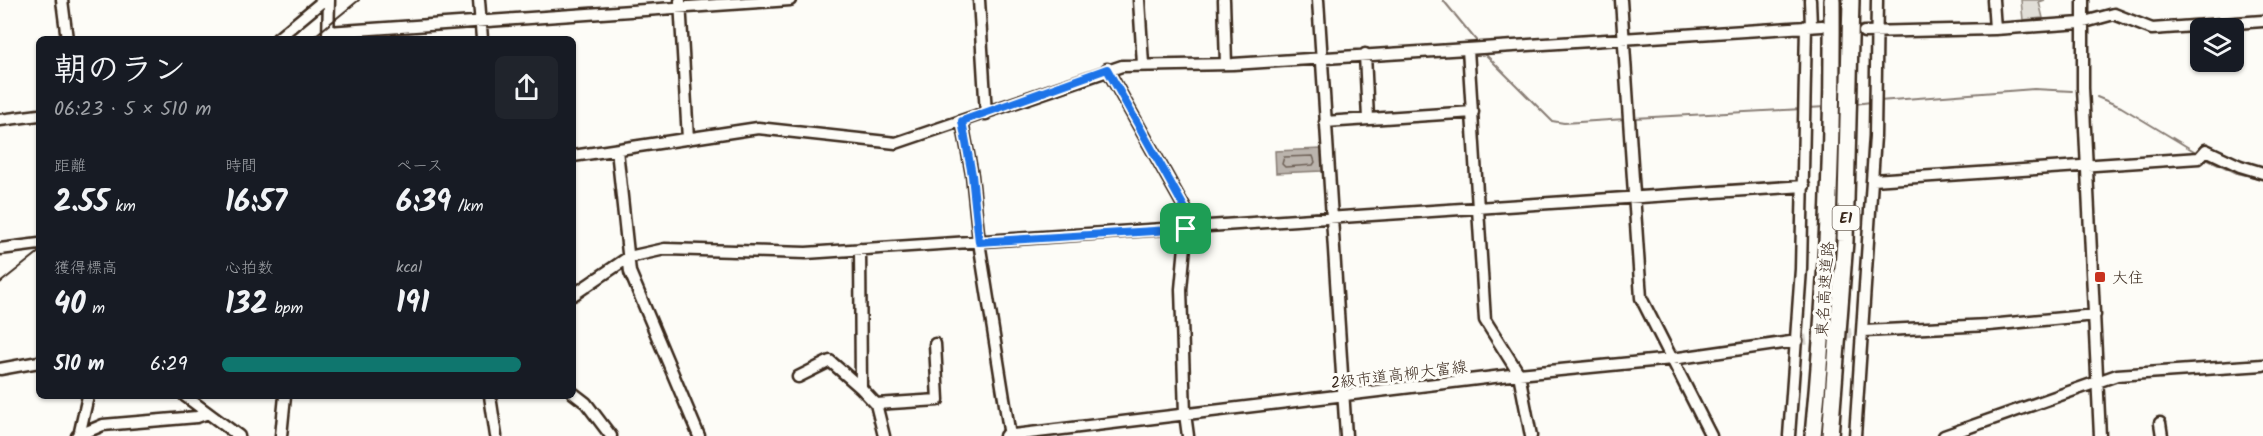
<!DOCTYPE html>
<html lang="ja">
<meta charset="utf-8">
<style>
body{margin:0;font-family:Kalam,"Klee One",sans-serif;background:#20242c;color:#f1f3f6;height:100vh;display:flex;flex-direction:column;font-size:22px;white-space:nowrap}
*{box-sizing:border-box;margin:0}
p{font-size:20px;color:#9ea1a6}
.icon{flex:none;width:33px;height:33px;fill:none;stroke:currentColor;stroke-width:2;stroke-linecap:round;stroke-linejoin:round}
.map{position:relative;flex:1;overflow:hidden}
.panel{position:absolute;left:36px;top:36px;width:540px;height:363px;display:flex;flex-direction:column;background:#171b24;border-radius:9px;box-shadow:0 2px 4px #0004}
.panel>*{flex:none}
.tools{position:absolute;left:2190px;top:18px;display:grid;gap:12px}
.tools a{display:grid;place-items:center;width:54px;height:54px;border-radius:9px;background:#171b24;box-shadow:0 2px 4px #0004;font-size:30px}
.pin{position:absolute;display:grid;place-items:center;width:51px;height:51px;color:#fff;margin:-26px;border-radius:12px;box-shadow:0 3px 9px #0006}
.round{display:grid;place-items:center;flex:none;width:63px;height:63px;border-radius:9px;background:#20242c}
.overview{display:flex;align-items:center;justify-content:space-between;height:102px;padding:0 18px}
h1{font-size:33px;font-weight:700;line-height:45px}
.figures{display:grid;grid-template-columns:repeat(3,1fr);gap:9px;height:102px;padding:6px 18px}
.figures div{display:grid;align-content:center}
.figures b{font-size:30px;font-weight:700}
.figures small{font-size:16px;font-weight:400}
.figures p{font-size:16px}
ul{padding:0 18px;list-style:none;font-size:20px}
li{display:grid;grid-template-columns:96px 72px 1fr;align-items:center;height:45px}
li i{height:15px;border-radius:8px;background:#0f766e}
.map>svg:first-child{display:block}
.green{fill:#e1ded7;stroke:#8e847a;stroke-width:1.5}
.water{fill:#bbb4ad;stroke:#887d74;stroke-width:1.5}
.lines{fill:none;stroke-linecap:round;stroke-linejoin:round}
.shore{stroke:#6e6157;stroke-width:1.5}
.stream{stroke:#887d74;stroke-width:2}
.minor-tunnel{stroke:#d6d2cc;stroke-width:10;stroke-dasharray:10 5;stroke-linecap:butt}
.minor-casing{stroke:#3b2a1e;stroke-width:15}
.highway-casing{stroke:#3b2a1e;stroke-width:20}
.minor{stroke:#fdfcf7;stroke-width:10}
.highway{stroke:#fdfcf7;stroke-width:15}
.rail{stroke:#3b2a1e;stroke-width:2}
.route-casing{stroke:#fff;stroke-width:12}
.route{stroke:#1a73e8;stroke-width:8}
.poi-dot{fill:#c8321e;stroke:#fdfcf7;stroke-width:2}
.labels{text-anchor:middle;stroke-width:6;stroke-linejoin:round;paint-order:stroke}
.shield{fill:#fdfcf7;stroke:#75695f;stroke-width:1.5}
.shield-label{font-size:15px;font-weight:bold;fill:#3b2a1e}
.poi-label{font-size:16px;fill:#3b2a1e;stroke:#fdfcf7;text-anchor:start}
.street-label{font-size:16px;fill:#3b2a1e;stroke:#fdfcf7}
</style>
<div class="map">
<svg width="2263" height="436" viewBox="0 0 2263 436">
<rect width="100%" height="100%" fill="#fdfcf7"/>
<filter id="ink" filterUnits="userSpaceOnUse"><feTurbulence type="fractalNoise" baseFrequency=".0167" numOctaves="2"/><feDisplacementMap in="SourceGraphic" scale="12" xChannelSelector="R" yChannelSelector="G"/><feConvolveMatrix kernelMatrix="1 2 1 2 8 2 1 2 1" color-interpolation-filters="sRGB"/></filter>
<g filter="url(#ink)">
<path class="green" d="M2021 0H2045L2039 2 2043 18 2023 20Z"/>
<path class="water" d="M1321 149 1322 171 1276 173 1275 151Z"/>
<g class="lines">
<path class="shore" d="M1313 156 1315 162 1313 165 1285 167 1282 164 1284 157Z"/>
<path class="stream" d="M1443 0 1479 44
M684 2 712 0
M573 10 675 2
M1483 52 1552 121 1564 123 1625 119
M2097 97 2121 107 2199 154
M1879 101 2034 89 2072 91
M1855 104 1871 102
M1808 108 1826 107
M1634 118 1802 109
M2204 157 2237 173 2263 179"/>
<path class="minor-tunnel" d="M1797 341 1864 331"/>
<g class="minor-casing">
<path id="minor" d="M62 0 67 39
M479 0 482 39
M979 0 986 114
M1139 0 1143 64
M1224 0 1226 64
M1318 0 1346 436
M1621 0 1641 298 1711 436
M1810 0 1811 26
M1993 0 1995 29
M2083 0V88L2100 436
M680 1 688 139
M328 32 790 0
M1864 32 1995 29 2081 23 2114 14 2152 29 2263 21
M277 39 324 0
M328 39 329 0
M1468 49 1485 320 1519 374 1531 436
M1365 54 1368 119
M1107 69 1188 214 1181 289 1185 414 1188 436
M0 120 39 115
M962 121 972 175 979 242 1010 436
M1325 122 1473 112
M617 150 630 272 699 436
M573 156 758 128 896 143 1122 66 1233 64 1822 26
M1873 180 2199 158 2206 150 2240 166 2263 173
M0 249 39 244
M860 249 861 388 876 404 884 436
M573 295 629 257 665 249 806 253 1804 186
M1864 331 1989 325 2095 315
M0 369 39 362
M798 377 830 361 861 388
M573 393 586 403 611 436
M185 396 239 436
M490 396 496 436
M876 404 938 400 935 344
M2160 423 2162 436
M77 436 103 425 197 417 208 413
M79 436 88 396
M281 436 285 396
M1005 436 1519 374 1672 359 1797 341
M1789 436 1801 269 1806 26
M1855 436 1875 136 1877 0
M1944 436 2117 375 2263 365"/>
</g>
<g class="highway-casing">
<path id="highway" d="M1813 436C1827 291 1833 145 1832 0
M1830 436 1845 241 1851 0"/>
</g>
<use href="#minor" class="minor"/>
<use href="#highway" class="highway"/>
<path class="rail" d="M311 39 359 0
M0 283 39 252"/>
</g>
</g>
<g class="lines" filter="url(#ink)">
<g class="route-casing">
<path id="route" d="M1107 69 1188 214 1186 229 979 242 972 175 962 121Z"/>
</g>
<use href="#route" class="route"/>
</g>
<rect class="poi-dot" x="2094" y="271" width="12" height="12" rx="3"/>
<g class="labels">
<rect class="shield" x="1832.5" y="206" width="27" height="24" rx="4.5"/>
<g class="shield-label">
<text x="1846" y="223">E1</text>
</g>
<g class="poi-label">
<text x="2112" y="283">大住</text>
</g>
<g class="street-label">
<text transform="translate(1824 289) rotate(-86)" y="6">東名高速道路</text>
<text transform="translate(1399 374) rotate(-7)" y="6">2級市道高柳大富線</text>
</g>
</g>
</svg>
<div class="tools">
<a><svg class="icon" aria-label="layers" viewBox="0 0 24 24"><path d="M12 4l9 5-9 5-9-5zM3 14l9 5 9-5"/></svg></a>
</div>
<div class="pin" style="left:1186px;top:229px;background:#1e9e55"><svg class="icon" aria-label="arrive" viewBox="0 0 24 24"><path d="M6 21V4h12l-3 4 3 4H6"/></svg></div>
<section class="panel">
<div class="overview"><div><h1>朝のラン</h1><p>06:23 · 5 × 510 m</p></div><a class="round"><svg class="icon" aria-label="share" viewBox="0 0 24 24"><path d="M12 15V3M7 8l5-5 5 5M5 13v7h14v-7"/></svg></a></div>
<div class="figures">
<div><p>距離</p><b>2.55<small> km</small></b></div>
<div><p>時間</p><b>16:57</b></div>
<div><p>ペース</p><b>6:39<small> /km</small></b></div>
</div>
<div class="figures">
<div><p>獲得標高</p><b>40<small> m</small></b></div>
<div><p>心拍数</p><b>132<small> bpm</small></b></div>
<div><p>kcal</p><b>191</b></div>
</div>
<ul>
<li><b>510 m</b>6:29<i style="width:89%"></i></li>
</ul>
</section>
</div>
